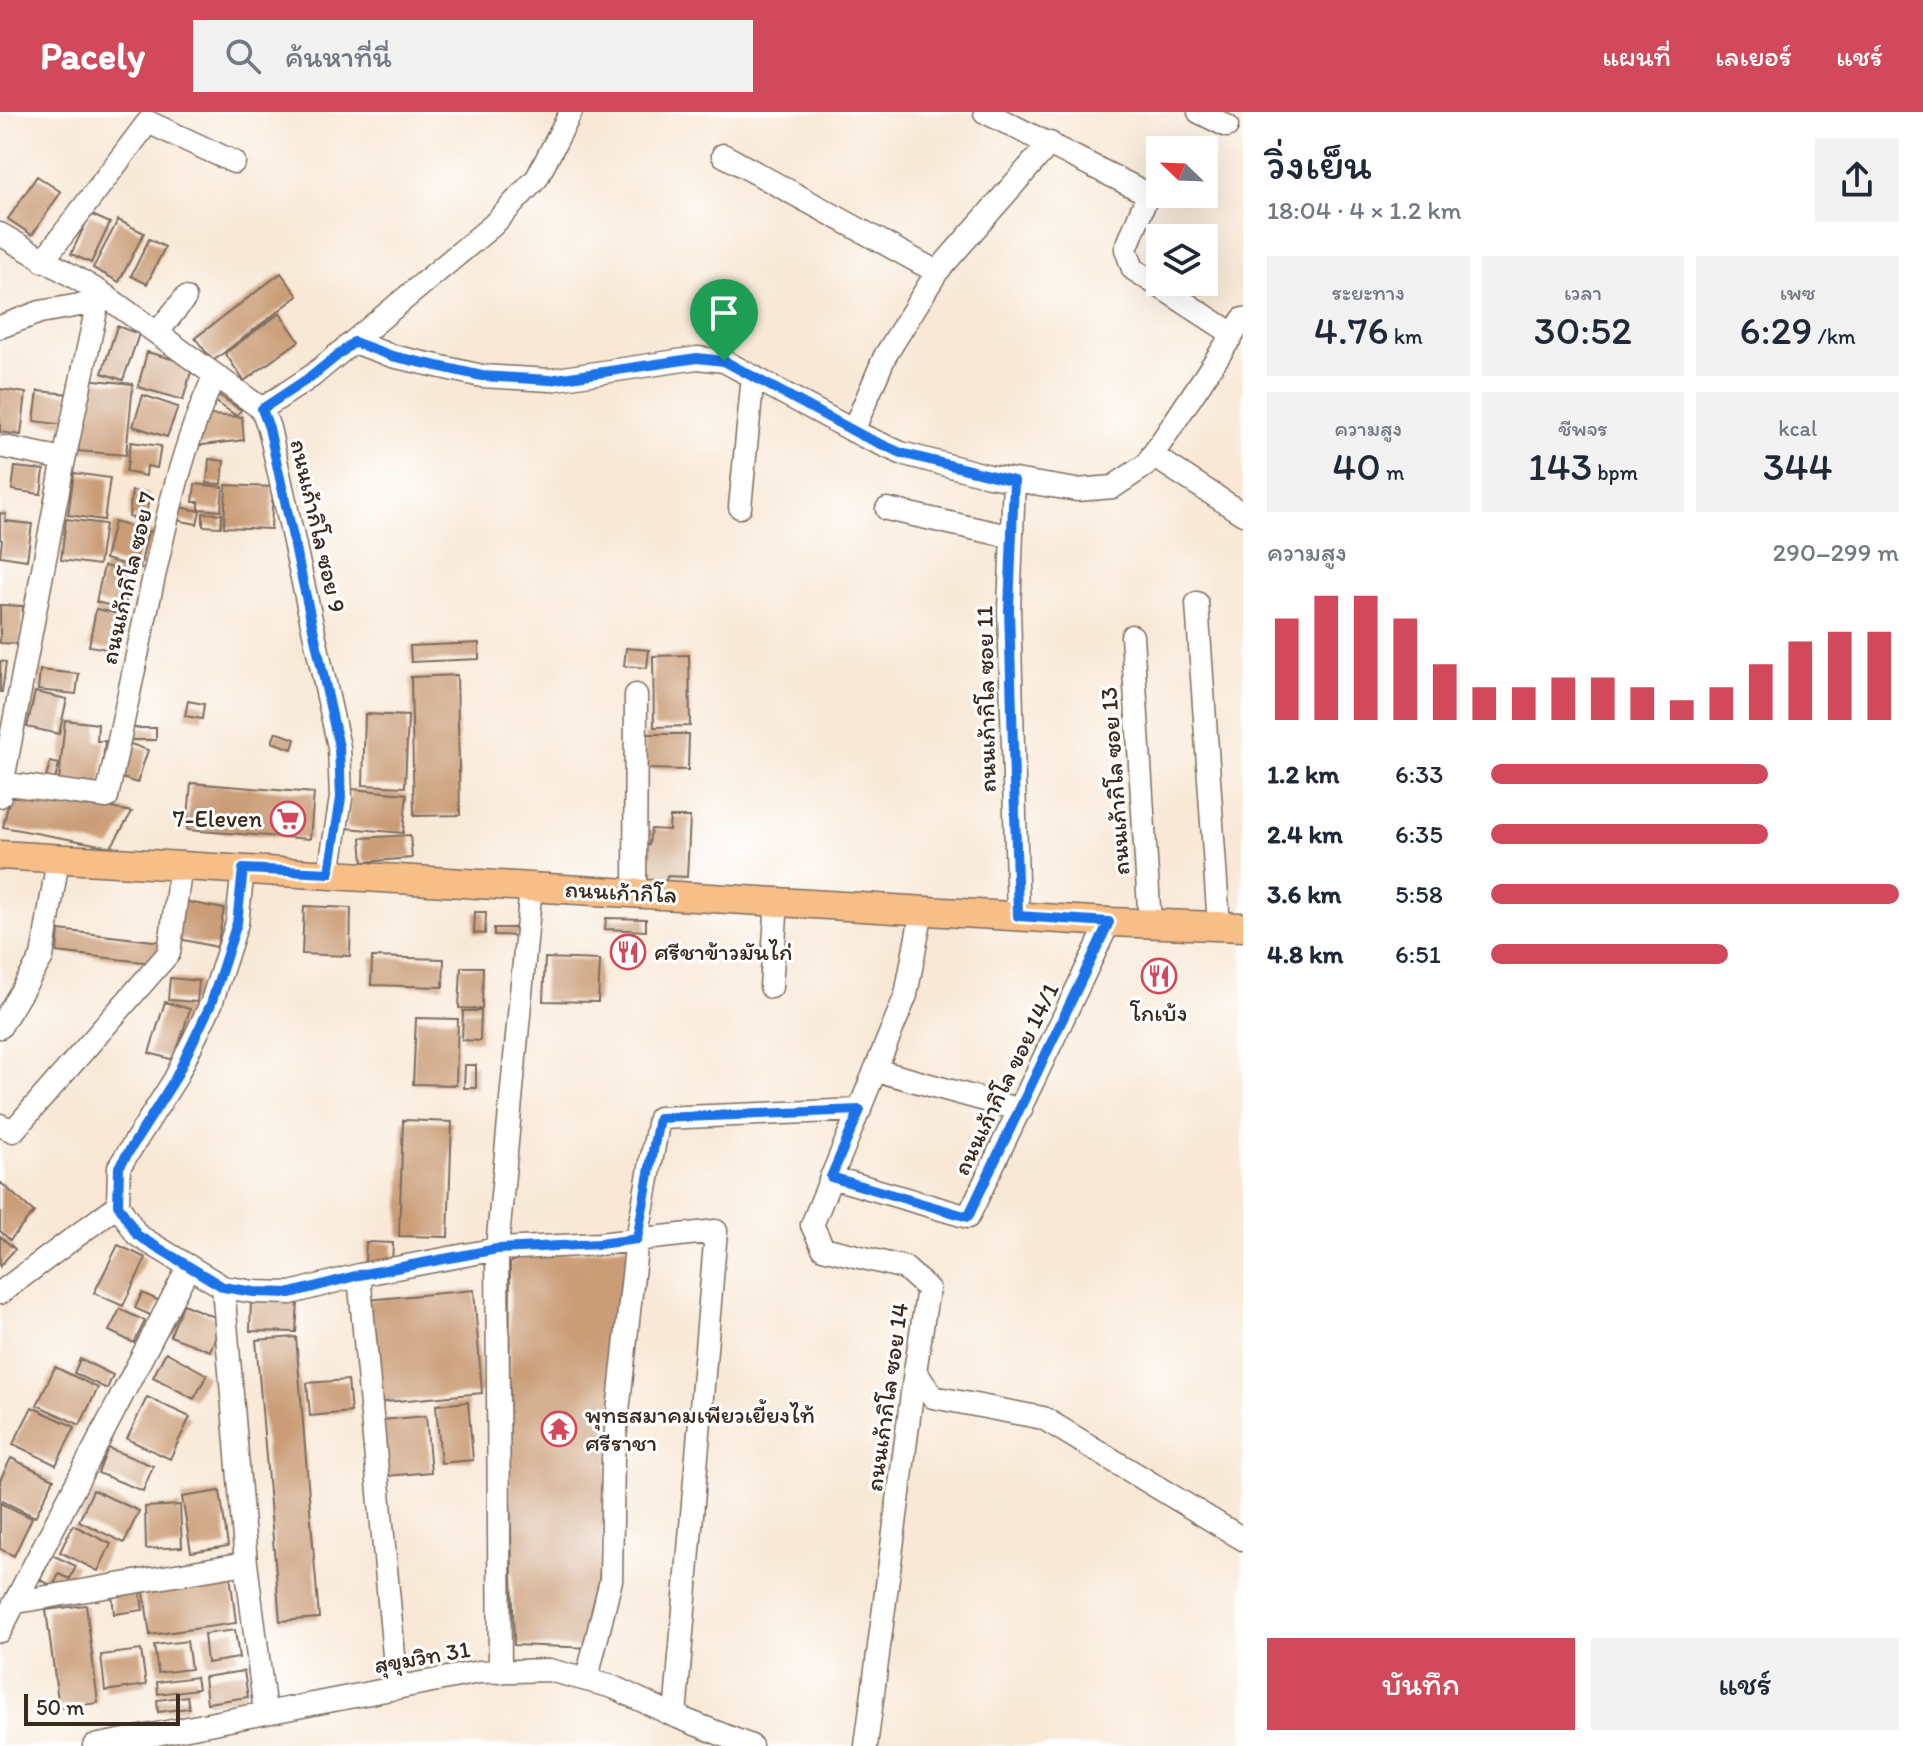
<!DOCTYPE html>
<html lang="th">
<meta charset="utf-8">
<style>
body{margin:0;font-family:Itim,"Playpen Sans Thai",sans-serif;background:#f2f2f3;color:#1f2937;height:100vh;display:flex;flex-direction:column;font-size:30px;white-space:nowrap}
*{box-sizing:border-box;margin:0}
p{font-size:26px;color:#747a83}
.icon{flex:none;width:44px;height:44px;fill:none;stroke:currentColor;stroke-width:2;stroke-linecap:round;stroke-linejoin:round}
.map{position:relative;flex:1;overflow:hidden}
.drawer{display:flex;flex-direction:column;background:#fff;width:680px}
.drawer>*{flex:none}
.needle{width:52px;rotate:293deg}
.controls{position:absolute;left:1146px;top:24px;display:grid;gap:16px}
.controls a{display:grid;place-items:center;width:72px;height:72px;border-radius:0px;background:#fff;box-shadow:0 8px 32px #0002;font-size:40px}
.scale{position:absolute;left:24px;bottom:20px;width:156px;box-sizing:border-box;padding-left:8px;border:4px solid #3b2a1e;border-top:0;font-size:22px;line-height:28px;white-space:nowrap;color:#3b2a1e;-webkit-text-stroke:6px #fff;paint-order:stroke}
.pin{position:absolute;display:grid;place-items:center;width:68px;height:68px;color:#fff;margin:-82px -34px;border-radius:50% 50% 50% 0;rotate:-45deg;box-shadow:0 0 8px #0007}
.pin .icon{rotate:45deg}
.round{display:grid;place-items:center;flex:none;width:84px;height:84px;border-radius:0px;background:#f2f2f3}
.headline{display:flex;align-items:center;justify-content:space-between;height:136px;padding:0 24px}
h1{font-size:44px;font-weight:600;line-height:60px}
.metrics{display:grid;grid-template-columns:repeat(3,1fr);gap:12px;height:136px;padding:8px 24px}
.metrics div{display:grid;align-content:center;border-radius:0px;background:#f2f2f3;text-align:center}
.metrics b{font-size:40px;font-weight:600}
.metrics small{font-size:22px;font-weight:400}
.metrics p{font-size:22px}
.chart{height:224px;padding:16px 24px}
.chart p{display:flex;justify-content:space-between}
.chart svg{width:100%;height:144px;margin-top:8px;stroke:#d1495b;stroke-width:6}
.cta{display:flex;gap:16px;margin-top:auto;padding:16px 24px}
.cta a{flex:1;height:92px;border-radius:0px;background:#d1495b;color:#fff;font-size:32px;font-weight:600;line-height:92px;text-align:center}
.cta a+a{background:#f2f2f3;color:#1f2937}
ul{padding:0 24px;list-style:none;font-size:26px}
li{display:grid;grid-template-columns:128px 96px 1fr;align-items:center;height:60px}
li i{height:20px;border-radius:10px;background:#d1495b}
header{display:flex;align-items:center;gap:48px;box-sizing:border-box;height:112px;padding:0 40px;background:#d1495b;color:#fff}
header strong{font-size:38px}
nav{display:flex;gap:44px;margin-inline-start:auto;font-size:28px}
.search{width:560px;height:72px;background:#f2f2f3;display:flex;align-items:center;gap:20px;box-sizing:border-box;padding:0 28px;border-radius:0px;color:#747a83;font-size:30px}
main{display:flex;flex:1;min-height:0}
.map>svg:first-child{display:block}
.building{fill:#ca9d77}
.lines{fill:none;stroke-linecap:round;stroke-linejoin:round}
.minor-casing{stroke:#7d6c5e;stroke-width:25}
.major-casing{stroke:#7d6c5e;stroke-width:31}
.minor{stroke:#fff;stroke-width:22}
.major{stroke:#f7be88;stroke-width:28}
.route-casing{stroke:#fff;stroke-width:16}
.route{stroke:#1a73e8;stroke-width:10}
.labels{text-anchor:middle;stroke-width:6;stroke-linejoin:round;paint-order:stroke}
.street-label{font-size:24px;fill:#3b2a1e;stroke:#fff}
.poi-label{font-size:24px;fill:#3b2a1e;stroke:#fff;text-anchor:start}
</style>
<header>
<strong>Pacely</strong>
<div class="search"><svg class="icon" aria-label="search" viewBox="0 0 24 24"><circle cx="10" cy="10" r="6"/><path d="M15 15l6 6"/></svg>ค้นหาที่นี่</div>
<nav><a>แผนที่</a><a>เลเยอร์</a><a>แชร์</a></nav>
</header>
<main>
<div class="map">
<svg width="1243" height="1634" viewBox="0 0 1243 1634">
<rect width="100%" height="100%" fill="#fff"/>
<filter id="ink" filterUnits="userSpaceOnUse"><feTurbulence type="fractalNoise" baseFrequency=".0125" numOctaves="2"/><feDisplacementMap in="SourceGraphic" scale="16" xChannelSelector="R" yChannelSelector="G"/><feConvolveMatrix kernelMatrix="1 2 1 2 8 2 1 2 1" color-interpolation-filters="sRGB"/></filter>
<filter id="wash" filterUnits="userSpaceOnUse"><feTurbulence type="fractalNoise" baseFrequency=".006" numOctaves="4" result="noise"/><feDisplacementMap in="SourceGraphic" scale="32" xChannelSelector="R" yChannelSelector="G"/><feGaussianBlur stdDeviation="1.8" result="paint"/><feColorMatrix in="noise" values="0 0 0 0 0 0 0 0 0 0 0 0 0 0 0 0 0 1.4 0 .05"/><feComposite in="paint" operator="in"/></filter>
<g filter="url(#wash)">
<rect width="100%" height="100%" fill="#f8e8d5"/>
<g id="blocks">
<path class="building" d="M37 64 61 80 32 123 8 107Z
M90 102 110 111 91 151 71 142Z
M118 108 144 121 119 170 93 156Z
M149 127 165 135 147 172 131 164Z
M281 161 298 184 213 249 195 226Z
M280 201 299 229 244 269 225 241Z
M117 214 139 222 123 268 102 261Z
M147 240 193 253 183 288 138 275Z
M85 267 133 272 126 343 78 339Z
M0 277 26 281 21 323 0 320Z
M38 279 69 282 65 313 34 309Z
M217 282 241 298 237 304 213 288Z
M143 283 178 295 167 325 133 314Z
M207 303 242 305 244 328 194 334Z
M131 330 161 334 157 356 147 354 146 364 126 360Z
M209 347 224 349 222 372 207 371Z
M15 355 44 358 41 382 12 378Z
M74 361 110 366 104 408 68 403Z
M195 372 223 375 221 399 199 397V390H193Z
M226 373 273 375 271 417 224 415Z
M132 379 149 382 146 407 129 405Z
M179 395 200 399 197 412 176 408Z
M0 401 6 402 5 409 32 412 27 448 0 444 2 428 0 427Z
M203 401 222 402 221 415 203 414Z
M66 407 105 412 99 453 61 448Z
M114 410 143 418 134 455 105 447Z
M148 419 157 421 149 457 140 456Z
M104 454 132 460 124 497 96 490Z
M0 493 23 494 21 532 0 531Z
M96 497 120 502 113 538 89 534Z
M479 531V547L411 550 410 534Z
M626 536 649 538 647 556 624 554Z
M689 543 690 614 654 615 653 544Z
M0 549 6 550 2 580H0Z
M40 558 79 562 76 582 38 578Z
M457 563 460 703 414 704 411 565Z
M35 580 67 587 59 622 27 615Z
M188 589 204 592 202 607 185 604Z
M365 602 408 604 405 675 363 673Z
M65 608 98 612 97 629H105L101 673 59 669Z
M119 616H156V628H119Z
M276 620 295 627 292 637 272 630Z
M645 622H689L688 658 644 657Z
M125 630 148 638 137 671 113 663Z
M50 650 59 652 55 668 46 665Z
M191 671 314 681 310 727 187 718Z
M12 676 132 700 111 735 3 715Z
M351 677 407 682 403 721 347 716Z
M670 705H690L687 765 667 764 666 770 636 769 638 732 649 733 651 717 669 718Z
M410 723 412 746 363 750 361 726Z
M173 787 224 797 217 835 165 824Z
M304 794 351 796 350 844 302 842Z
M475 800H486L485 822 474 821Z
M606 806 646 807V819L605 817Z
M494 816H525V824L494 823Z
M59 818 170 831 168 853 57 840Z
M372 845 444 847 443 875 371 873Z
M545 846 600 848 598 890 543 889Z
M461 855H483L482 897 459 896Z
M170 866 199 869 197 890 168 888Z
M165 890 190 897 174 948 149 941Z
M463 899H481L480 929 462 928Z
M416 906 458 907 456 973 413 972Z
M465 953H476V976H464Z
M403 1008 452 1010 448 1125 399 1124Z
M0 1070 34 1100 10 1128 0 1119Z
M0 1124 15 1137 0 1154Z
M366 1130 393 1131 392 1152 365 1151Z
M118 1133 146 1146 123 1194 94 1181Z
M631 1134 609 1341 594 1536 514 1533 509 1348 510 1151 520 1146Z
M474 1178 482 1281 376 1291 367 1188Z
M142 1181 160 1189 152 1204 135 1196Z
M251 1188 298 1190 296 1220 250 1219Z
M183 1192 222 1208 210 1239 170 1224Z
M120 1197 145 1209 134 1231 109 1219Z
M296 1225 319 1506 280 1509 256 1228Z
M166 1240 207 1263 194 1287 153 1265Z
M80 1247 113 1263 107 1277 74 1261Z
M55 1255 98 1276 80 1313 37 1293Z
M348 1268 351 1300 310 1304 307 1271Z
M147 1285 190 1305 170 1347 127 1327Z
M468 1290 473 1348 441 1351 436 1293Z
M32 1295 75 1315 56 1353 13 1332Z
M426 1304 431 1360 387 1364 382 1308Z
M108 1336 153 1354 143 1379 98 1361Z
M11 1346 54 1367 35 1405 0 1388V1368Z
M93 1378 139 1399 124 1431 79 1409Z
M220 1379 228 1434 191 1440 182 1385Z
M0 1391 32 1406 14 1444 0 1437Z
M180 1393 182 1435 146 1437 145 1395Z
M73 1413 111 1432 98 1459 60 1440Z
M52 1443 76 1454 70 1467 59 1462 53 1474 40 1468Z
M230 1462 236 1511 150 1523 143 1474Z
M140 1478 143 1498 114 1502 112 1482Z
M86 1493 98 1591 59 1596 46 1498Z
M235 1518 239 1546 207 1551 204 1522Z
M187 1529 191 1557 158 1561 154 1533Z
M141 1538 146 1573 105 1579 101 1543Z
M244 1559 248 1585 207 1591 204 1565Z
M196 1565 198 1577 158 1582 157 1570Z
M187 1584 189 1596 158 1600 157 1588Z"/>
</g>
</g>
<g filter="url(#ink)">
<use href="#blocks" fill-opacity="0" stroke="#7d6c5e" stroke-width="2"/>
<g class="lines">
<g class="minor-casing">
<path id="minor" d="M985 0 1148 82 1126 137 1133 157 1233 222
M1199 0 1227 14
M723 43 937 160
M0 122 100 180 262 297 269 316 339 635 341 686 329 761
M43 149 148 10 234 50
M0 215 40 200 97 190
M157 221 185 186
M354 230 392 244 482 264 550 268 697 246 724 249 863 324 901 341 989 364 1077 378 1113 375 1146 353 1243 207
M262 297 312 264 493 113 537 66 571 0
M853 319 885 244 937 160 1050 31
M4 335 64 347
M1152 343 1243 402
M1014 369 1009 498 1018 804
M740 395 753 264
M887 397 1012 425
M1197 491 1219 814
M1132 524 1150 812
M0 671 107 685C121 620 134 556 148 492 165 414 181 335 215 263
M0 684 61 362 100 180
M243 757 237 811 211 892 175 967 119 1055 118 1093 137 1123 223 1175 246 1451 265 1600
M635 781 636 583
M771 875 777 789
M0 915 42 845 58 747
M875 958 1021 998
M0 1013 13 1019 169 841 181 752
M831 1065 968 1105 1109 810
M359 1163 397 1576
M223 1175 254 1180 291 1181 359 1163 497 1137 599 1132 716 1119 675 1604
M0 1181 118 1093
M915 1259 933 1285 1043 1306 1243 1427
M17 1490 246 1451
M0 1519 189 1154
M500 1560 497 1137 531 775
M587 1566 611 1468 613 1345 637 1127 659 1006 860 998
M94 1634 479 1560 549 1558 613 1575 675 1604 751 1634
M866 1634 915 1259 928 1177 905 1156 823 1136 812 1113 906 883 922 798"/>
</g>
<g class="major-casing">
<path id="major" d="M0 743 1109 810 1243 815"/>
</g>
<use href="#minor" class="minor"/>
<use href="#major" class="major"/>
</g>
</g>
<g class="lines" filter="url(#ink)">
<g class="route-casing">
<path id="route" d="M354 230 392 244 482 264 550 268 697 246 724 249 863 324 901 341 1014 369 1009 498 1018 804 1109 810 968 1105 831 1065 860 998 659 1006 637 1127 599 1132 497 1137 359 1163 291 1181 254 1180 223 1175 137 1123 118 1093 119 1055 175 967 211 892 237 811 243 757 329 761 341 686 339 635 269 316 262 297 312 264Z"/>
</g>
<use href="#route" class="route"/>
</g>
<defs>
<g id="supermarket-ring" transform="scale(1.8)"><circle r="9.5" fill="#fff" stroke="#d1495b" stroke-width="1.5"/><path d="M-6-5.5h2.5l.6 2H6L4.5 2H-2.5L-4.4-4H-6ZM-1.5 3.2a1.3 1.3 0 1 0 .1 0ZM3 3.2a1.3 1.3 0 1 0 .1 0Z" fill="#d1495b"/></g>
<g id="restaurant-ring" transform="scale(1.8)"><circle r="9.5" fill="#fff" stroke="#d1495b" stroke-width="1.5"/><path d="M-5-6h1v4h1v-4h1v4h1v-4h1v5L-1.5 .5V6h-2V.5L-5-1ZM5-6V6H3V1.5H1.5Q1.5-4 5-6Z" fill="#d1495b"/></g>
<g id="temple-ring" transform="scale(1.8)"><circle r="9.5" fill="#fff" stroke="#d1495b" stroke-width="1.5"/><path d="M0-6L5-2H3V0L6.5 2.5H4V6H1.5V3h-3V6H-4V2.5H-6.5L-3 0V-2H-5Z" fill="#d1495b"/></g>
</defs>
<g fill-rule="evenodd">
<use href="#supermarket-ring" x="288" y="707"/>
<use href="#restaurant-ring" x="628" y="840"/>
<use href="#restaurant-ring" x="1159" y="864"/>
<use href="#temple-ring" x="559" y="1317"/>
</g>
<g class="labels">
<g class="street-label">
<text transform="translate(318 414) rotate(77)" y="8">ถนนเก้ากิโล ซอย 9</text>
<text transform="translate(128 466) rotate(-77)" y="8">ถนนเก้ากิโล ซอย 7</text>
<text transform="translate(986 587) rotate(-91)" y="8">ถนนเก้ากิโล ซอย 11</text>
<text transform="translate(1115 669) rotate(-94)" y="8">ถนนเก้ากิโล ซอย 13</text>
<text transform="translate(621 780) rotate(3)" y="8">ถนนเก้ากิโล</text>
<text transform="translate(1006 967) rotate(-64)" y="8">ถนนเก้ากิโล ขอย 14/1</text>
<text transform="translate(887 1285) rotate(-82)" y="8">ถนนเก้ากิโล ซอย 14</text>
<text transform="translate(422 1545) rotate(-10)" y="8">สุขุมวิท 31</text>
</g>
<g class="poi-label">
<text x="262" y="715" text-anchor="end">7-Eleven</text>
<text x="654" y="848">ศรีชาข้าวมันไก่</text>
<text x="1159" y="909" text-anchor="middle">โกเบ้ง</text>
<text x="585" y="1311">พุทธสมาคมเพียวเยี้ยงไท้<tspan x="585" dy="28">ศรีราชา</tspan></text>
</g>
</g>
</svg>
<div class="controls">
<a><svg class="needle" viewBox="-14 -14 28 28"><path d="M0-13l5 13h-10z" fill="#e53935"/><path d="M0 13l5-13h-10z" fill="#747a83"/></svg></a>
<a><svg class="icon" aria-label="layers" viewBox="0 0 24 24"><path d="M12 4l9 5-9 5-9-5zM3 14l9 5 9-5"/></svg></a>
</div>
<div class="scale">50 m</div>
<div class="pin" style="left:724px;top:249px;background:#1e9e55"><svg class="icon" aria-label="arrive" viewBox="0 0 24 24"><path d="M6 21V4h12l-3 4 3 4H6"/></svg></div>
</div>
<section class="drawer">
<div class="headline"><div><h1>วิ่งเย็น</h1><p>18:04 · 4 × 1.2 km</p></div><a class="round"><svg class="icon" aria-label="share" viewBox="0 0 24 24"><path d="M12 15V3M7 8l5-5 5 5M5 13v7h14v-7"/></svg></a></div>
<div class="metrics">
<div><p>ระยะทาง</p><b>4.76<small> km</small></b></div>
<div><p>เวลา</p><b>30:52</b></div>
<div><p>เพซ</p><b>6:29<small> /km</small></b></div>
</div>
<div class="metrics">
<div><p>ความสูง</p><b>40<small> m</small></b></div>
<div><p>ชีพจร</p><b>143<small> bpm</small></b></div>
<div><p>kcal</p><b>344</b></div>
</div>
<div class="chart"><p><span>ความสูง</span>290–299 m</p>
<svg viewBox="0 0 160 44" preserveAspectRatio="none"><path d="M5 44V13M15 44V6M25 44V6M35 44V13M45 44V27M55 44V34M65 44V34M75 44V31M85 44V31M95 44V34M105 44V38M115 44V34M125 44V27M135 44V20M145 44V17M155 44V17"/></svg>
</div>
<ul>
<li><b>1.2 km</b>6:33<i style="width:68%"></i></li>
<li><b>2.4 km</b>6:35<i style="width:68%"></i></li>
<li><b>3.6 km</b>5:58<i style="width:100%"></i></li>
<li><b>4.8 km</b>6:51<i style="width:58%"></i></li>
</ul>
<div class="cta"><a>บันทึก</a><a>แชร์</a></div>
</section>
</main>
